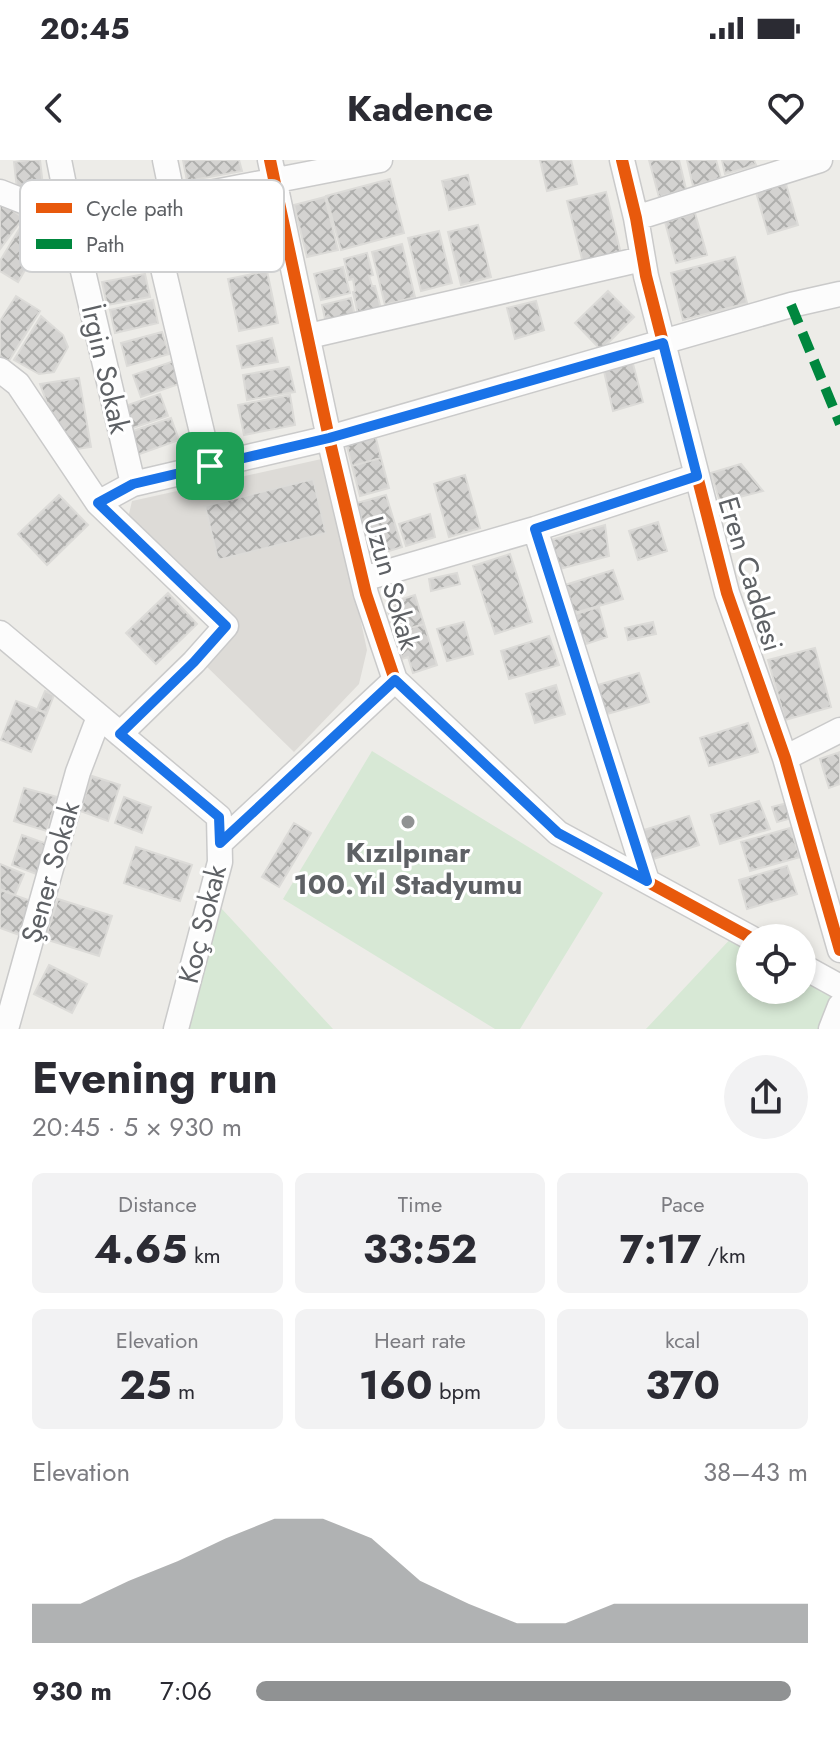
<!DOCTYPE html>
<meta charset="utf-8">
<style>
body{margin:0;font-family:Jost,sans-serif;background:#f2f2f3;color:#2b2b33;height:100vh;display:flex;flex-direction:column;font-size:30px;white-space:nowrap}
*{box-sizing:border-box;margin:0}
p{font-size:26px;color:#7c7c81}
.icon{flex:none;width:44px;height:44px;fill:none;stroke:currentColor;stroke-width:2;stroke-linecap:round;stroke-linejoin:round}
.map{position:relative;height:869px;overflow:hidden}
.details{display:flex;flex-direction:column;background:#fff;flex:1}
.details>*{flex:none}
.fabs{position:absolute;left:736px;top:764px;display:grid;gap:16px}
.fabs a{display:grid;place-items:center;width:80px;height:80px;border-radius:50%;background:#fff;box-shadow:0 4px 12px #0003;font-size:40px}
.pin{position:absolute;display:grid;place-items:center;width:68px;height:68px;color:#fff;margin:-34px;border-radius:16px;box-shadow:0 4px 12px #0006}
.round{display:grid;place-items:center;flex:none;width:84px;height:84px;border-radius:42px;background:#f2f2f3}
.head{display:flex;align-items:center;justify-content:space-between;height:136px;padding:0 32px}
h1{font-size:44px;font-weight:700;line-height:60px}
.metrics{display:grid;grid-template-columns:repeat(3,1fr);gap:12px;height:136px;padding:8px 32px}
.metrics div{display:grid;align-content:center;border-radius:12px;background:#f2f2f3;text-align:center}
.metrics b{font-size:40px;font-weight:700}
.metrics small{font-size:22px;font-weight:400}
.metrics p{font-size:22px}
.chart{height:224px;padding:16px 32px}
.chart p{display:flex;justify-content:space-between}
.chart svg{width:100%;height:144px;margin-top:8px;fill:#909293;opacity:.7}
ul{padding:0 32px;list-style:none;font-size:26px}
li{display:grid;grid-template-columns:128px 96px 1fr;align-items:center;height:60px}
li i{height:20px;border-radius:10px;background:#909293}
.status{display:flex;justify-content:space-between;align-items:center;height:56px;padding:0 40px;background:#fff;direction:ltr}
.status svg{height:22px;fill:currentColor}
header{display:flex;justify-content:space-between;align-items:center;height:104px;padding:0 32px;background:#fff;font-size:36px;font-weight:700}
.map>svg:first-child{display:block}
.education{fill:#dddbd7}
.green{fill:#d7e8d5}
.building{fill:url(#building-cross-hatch);stroke:#dcdbd8;stroke-width:2}
.lines{fill:none;stroke-linecap:round;stroke-linejoin:round}
.minor-casing{stroke:#cacaca;stroke-width:27}
.minor{stroke:#fcfcfc;stroke-width:24}
.quiet{stroke:#00873e;stroke-width:10;stroke-dasharray:20 10;stroke-linecap:butt}
.cycleway-casing{stroke:#fff;stroke-width:17}
.cycleway{stroke:#e8590c;stroke-width:12}
.route-casing{stroke:#fff;stroke-width:16}
.route{stroke:#1a73e8;stroke-width:10}
.poi-dot{fill:#909293;stroke:#fff;stroke-width:3}
.labels{text-anchor:middle;stroke-width:6;stroke-linejoin:round;paint-order:stroke}
.street-label{font-size:28px;fill:#5e6165;stroke:#fff}
.poi-label{font-size:28px;font-weight:bold;fill:#5e6165;stroke:#fff}
.key{fill:#fff;stroke:#cfd0d1;stroke-width:2}
.key-label{font-size:22px;fill:#5e6165}
</style>
<div class="status"><b>20:45</b><svg viewBox="0 0 49 12"><path d="M0 12V9h3v3zM5 12V6h3v6zM10 12V3h3v9zM15 12V0h3v12zM26 1h20v11H26zM47 4h2v5h-2z"/></svg></div>
<header><svg class="icon" aria-label="back" viewBox="0 0 24 24"><path d="M15 5l-7 7 7 7"/></svg>Kadence<svg class="icon" aria-label="heart" viewBox="0 0 24 24"><path d="M12 20l-8-8c-3-5 5-10 8-4 3-6 11-1 8 4z"/></svg></header>
<div class="map">
<svg width="840" height="869" viewBox="0 0 840 869">
<defs>
<pattern id="building-cross-hatch" width="8" height="8" patternUnits="userSpaceOnUse" patternTransform="scale(2)"><rect width="8" height="8" fill="#d4d3d1"/><path d="M0 0l8 8M0 8l8-8" fill="none" stroke="#afafad"/></pattern>
</defs>
<rect width="100%" height="100%" fill="#edece8"/>
<path class="education" d="M326 298 367 490 359 524 294 592 203 503 239 465 128 358 132 341Z"/>
<path class="green" d="M372 591 603 733 520 869H495L283 739Z
M221 748 333 869H188Z
M735 774 750 783V830H802V814L834 834 823 869H646Z"/>
<path class="building" d="M29 0H40L43 26 17 29 14 2Z
M183 0H239L242 11 187 21Z
M540 0H571L577 24 547 31Z
M649 0H679L686 29 659 37Z
M687 0H716L721 18 693 26Z
M722 0H754L756 5 725 14Z
M468 15 475 44 449 50 442 21Z
M390 19 404 73 341 90 326 36Z
M786 24 798 65 768 74 756 32Z
M606 32 621 94 583 103 567 41Z
M325 37 338 90 307 97 294 45Z
M0 41 23 58 0 89Z
M695 53 707 95 676 103 665 62Z
M24 61 46 74 18 122 0 111V101Z
M478 65 491 117 461 125 448 72Z
M439 71 452 123 421 131 408 78Z
M402 84 415 137 385 145 372 92Z
M367 93 373 115 369 116 372 126H375L381 149 358 154 353 132 355 131 353 119 349 120 344 99Z
M735 97 747 143 683 160 671 113Z
M343 107 350 133 321 140 314 114Z
M267 111 278 163 239 171 228 119Z
M145 114 150 137 107 145 102 122Z
M608 131 634 157 601 190 575 163Z
M16 136 40 151 8 202 0 197V161Z
M351 138 356 161 332 167 329 158 325 159 322 145Z
M153 140 158 163 115 173 110 150Z
M536 141 544 170 515 179 507 148Z
M41 156 63 175 68 187 54 212 39 214 14 200Z
M162 172 169 194 127 206 121 183Z
M272 178 278 202 242 208 237 186Z
M632 200 643 242 613 251 603 207Z
M174 201 182 223 141 237 133 215Z
M289 207 295 232 247 240 243 215Z
M79 218 91 287 77 289 61 281 40 224Z
M160 234 168 256 127 270 119 248Z
M290 235 295 265 244 275 238 245Z
M171 258 179 280 137 295 130 272Z
M373 267 381 298 352 306 344 275Z
M381 298 389 328 360 336 352 306Z
M741 304 763 331 720 342 711 313Z
M465 315 480 368 449 377 434 324Z
M313 319 326 373 218 400 205 346Z
M59 335 88 365 47 405 18 374Z
M386 335 402 387 372 396 357 343Z
M430 354 435 377 406 386 399 364Z
M658 362 667 391 638 400 629 371Z
M605 365 609 396 552 411 544 382Z
M510 394 532 462 495 474 473 406Z
M613 410 623 439 574 453 565 425Z
M457 413 460 424 431 431 429 419Z
M168 433 197 464 156 504 126 473Z
M415 435 424 464 394 473 386 444Z
M599 447 607 477 586 484 584 478 573 481 566 457Z
M464 462 473 494 447 501 437 469Z
M653 462 656 474 628 480 625 468Z
M424 464 437 505 413 513 408 497 402 499 394 473Z
M549 476 559 505 509 519 501 491Z
M815 488 831 547 785 560 768 500Z
M639 513 649 542 600 556 591 527Z
M556 525 565 554 535 563 526 534Z
M45 531 54 535 47 553 37 550Z
M16 541 47 553 31 592 1 580Z
M748 563 758 592 709 606 700 578Z
M840 592V624L829 628 820 599Z
M92 616 120 625 108 661 80 651Z
M24 628 57 637 47 671 14 661Z
M124 637 151 647 142 673 115 663Z
M759 641 770 669 720 684 711 655Z
M795 641 799 656 777 662 772 647Z
M689 656 699 685 650 700 641 671Z
M294 663 311 673 279 727 262 717Z
M790 668 800 697 750 711 741 682Z
M22 675 50 685 39 715 12 705Z
M136 687 192 705 180 741 124 723Z
M0 704 24 714 15 735 0 729Z
M787 706 797 734 747 749 739 720Z
M0 730 34 742 22 776 0 768Z
M58 739 112 756 99 796 45 779Z
M49 805 87 824 72 853 34 834Z"/>
<g class="lines">
<g class="minor-casing">
<path id="minor" d="M59 0 71 60 133 324
M165 0 173 39
M270 0 329 278 366 434 395 520 558 673 751 778
M622 0 636 58 646 116 727 433 785 598 840 790
M0 32 71 60 380 0
M148 45 210 306
M636 58 820 0
M309 176 642 99
M0 210 18 224 98 343 226 466 194 502 120 574
M98 343 133 324 329 278 791 145 840 134
M535 369 647 721
M363 419 535 369 697 316
M0 473 219 657 220 702 176 869
M785 598 840 570
M220 683 395 520
M802 806 840 827
M6 869 78 612 99 557
M831 869 840 846"/>
</g>
<use href="#minor" class="minor"/>
<path class="quiet" d="M791 145 840 264"/>
<g class="cycleway-casing">
<path id="cycleway" d="M270 0 329 278 366 434 395 520 558 673 751 778
M622 0 636 58 646 116 727 433 785 598 840 790"/>
</g>
<use href="#cycleway" class="cycleway"/>
</g>
<g class="lines">
<g class="route-casing">
<path id="route" d="M663 183 697 316 535 369 647 721 558 673 395 520 220 683 219 657 120 574 194 502 226 466 98 343 133 324 329 278Z"/>
</g>
<use href="#route" class="route"/>
</g>
<circle class="poi-dot" cx="408" cy="662" r="8"/>
<g class="labels">
<g class="street-label">
<text transform="translate(106 209) rotate(77)" y="10">İrgin Sokak</text>
<text transform="translate(751 414) rotate(73)" y="10">Eren Caddesi</text>
<text transform="translate(392 423) rotate(74)" y="10">Uzun Sokak</text>
<text transform="translate(50 712) rotate(-74)" y="10">Şener Sokak</text>
<text transform="translate(202 764) rotate(-76)" y="10">Koç Sokak</text>
</g>
<g class="poi-label">
<text x="408" y="702">Kızılpınar<tspan x="408" dy="32">100.Yıl Stadyumu</tspan></text>
</g>
</g>
<rect x="20" y="20" width="264" height="92" rx="12" class="key"/>
<rect x="36" y="43" width="36" height="10" fill="#e8590c"/>
<rect x="36" y="79" width="36" height="10" fill="#00873e"/>
<g class="key-label">
<text x="86" y="56">Cycle path</text>
<text x="86" y="92">Path</text>
</g>
</svg>
<div class="fabs">
<a><svg class="icon" aria-label="locate" viewBox="0 0 24 24"><circle cx="12" cy="12" r="6"/><path d="M12 2v4M12 18v4M2 12h4M18 12h4"/></svg></a>
</div>
<div class="pin" style="left:210px;top:306px;background:#1e9e55"><svg class="icon" aria-label="arrive" viewBox="0 0 24 24"><path d="M6 21V4h12l-3 4 3 4H6"/></svg></div>
</div>
<section class="details">
<div class="head"><div><h1>Evening run</h1><p>20:45 · 5 × 930 m</p></div><a class="round"><svg class="icon" aria-label="share" viewBox="0 0 24 24"><path d="M12 15V3M7 8l5-5 5 5M5 13v7h14v-7"/></svg></a></div>
<div class="metrics">
<div><p>Distance</p><b>4.65<small> km</small></b></div>
<div><p>Time</p><b>33:52</b></div>
<div><p>Pace</p><b>7:17<small> /km</small></b></div>
</div>
<div class="metrics">
<div><p>Elevation</p><b>25<small> m</small></b></div>
<div><p>Heart rate</p><b>160<small> bpm</small></b></div>
<div><p>kcal</p><b>370</b></div>
</div>
<div class="chart"><p><span>Elevation</span>38–43 m</p>
<svg viewBox="0 0 160 44" preserveAspectRatio="none"><path d="M0 44V32L10 32L20 25L30 19L40 12L50 6L60 6L70 12L80 25L90 32L100 38L110 38L120 32L130 32L140 32L150 32L160 32V44z"/></svg>
</div>
<ul>
<li><b>930 m</b>7:06<i style="width:97%"></i></li>
</ul>
</section>
